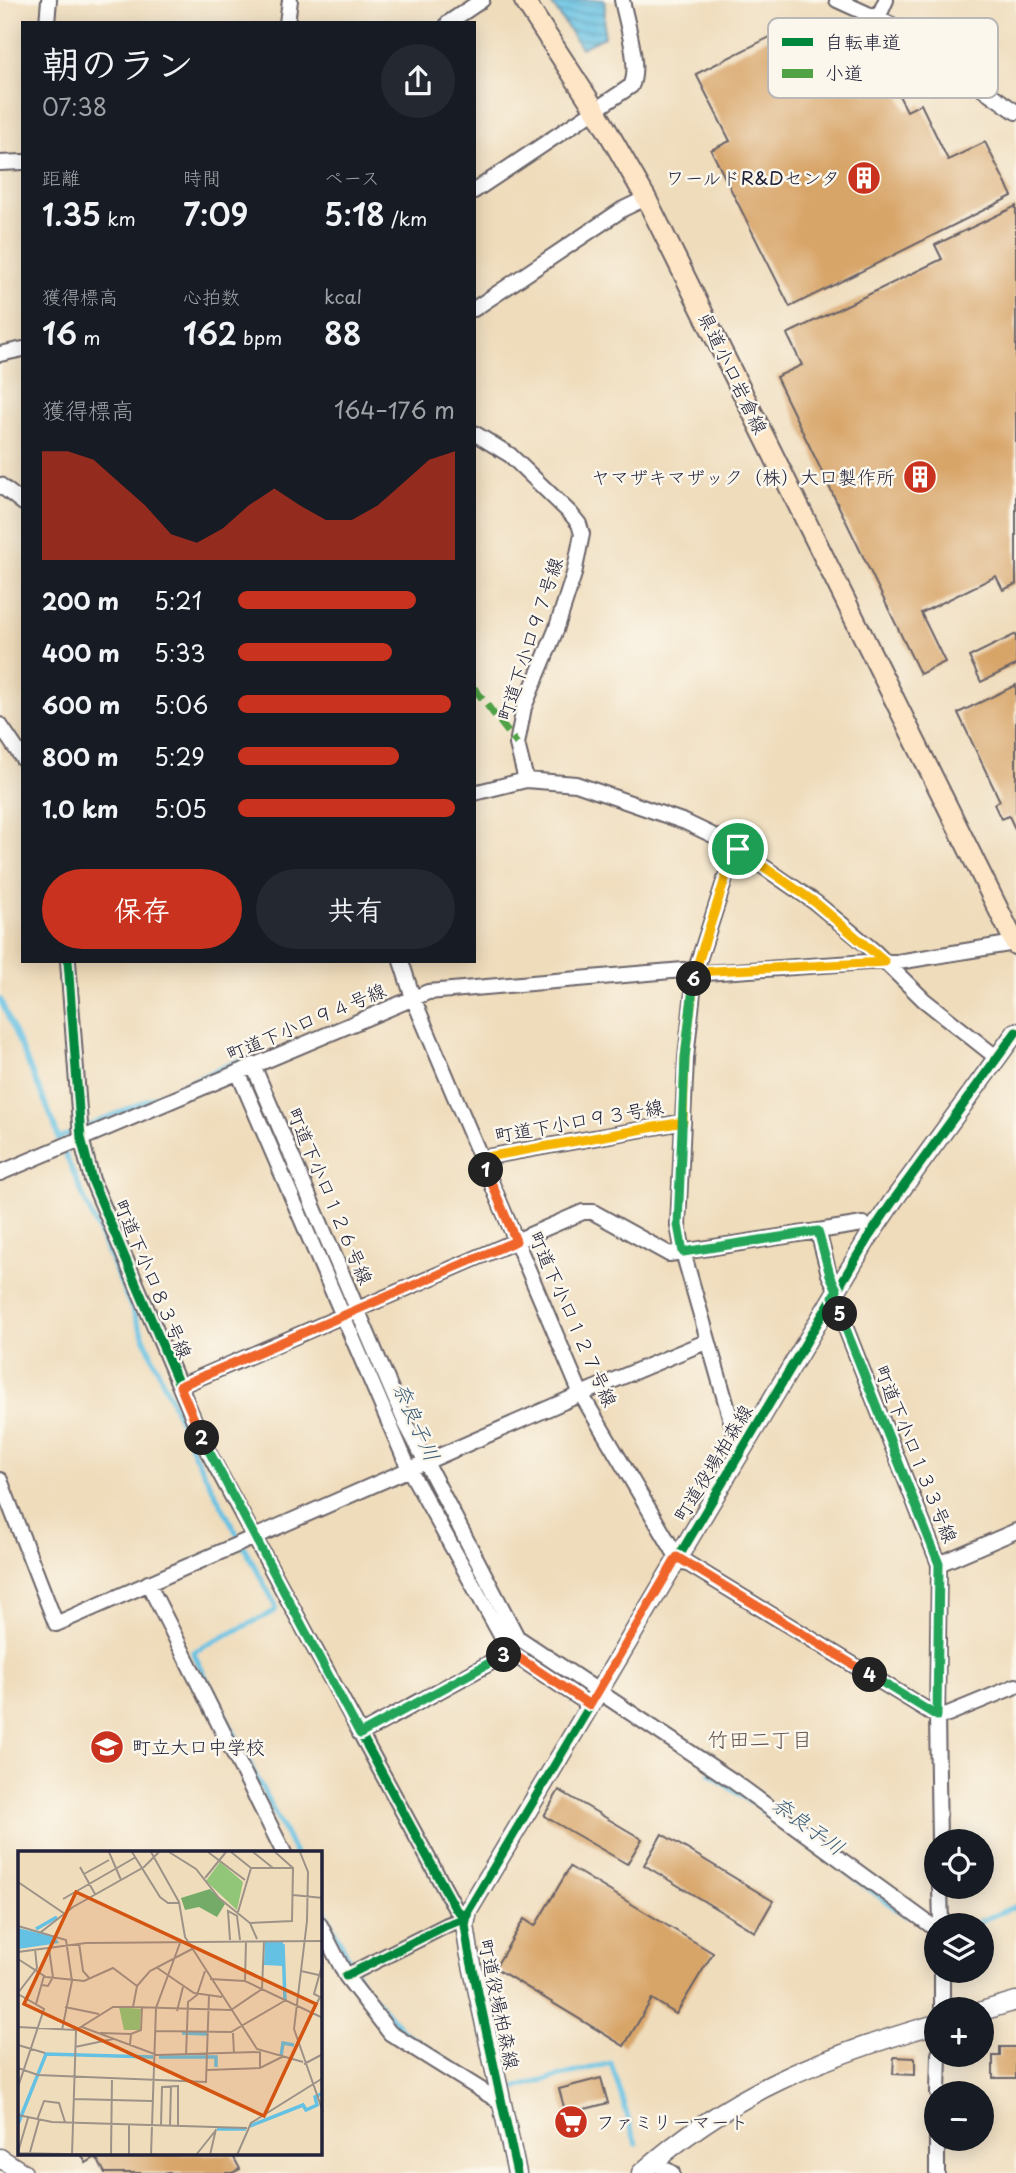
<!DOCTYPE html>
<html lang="ja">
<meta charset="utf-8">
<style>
body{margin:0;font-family:"Playpen Sans","Klee One",sans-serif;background:#242831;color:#f1f3f6;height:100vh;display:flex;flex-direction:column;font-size:26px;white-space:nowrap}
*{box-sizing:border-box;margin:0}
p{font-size:23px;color:#9ea1a6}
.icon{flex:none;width:38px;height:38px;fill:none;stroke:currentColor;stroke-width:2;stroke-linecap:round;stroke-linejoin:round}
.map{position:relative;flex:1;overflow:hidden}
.sheet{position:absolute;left:21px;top:21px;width:455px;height:942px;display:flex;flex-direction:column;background:#171b24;border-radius:0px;box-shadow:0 4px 18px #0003}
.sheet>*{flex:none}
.controls{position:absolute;left:924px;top:1829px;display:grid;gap:14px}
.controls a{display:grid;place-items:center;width:70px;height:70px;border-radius:50%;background:#171b24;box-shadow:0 4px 18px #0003;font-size:35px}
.pin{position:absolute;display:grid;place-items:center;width:60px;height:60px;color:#fff;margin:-30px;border:4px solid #fff;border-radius:50%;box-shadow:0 2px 7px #0007}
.km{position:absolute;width:35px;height:35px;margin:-18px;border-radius:50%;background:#222;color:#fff;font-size:19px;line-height:35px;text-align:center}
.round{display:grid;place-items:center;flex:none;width:74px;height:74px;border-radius:37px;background:#242831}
.headline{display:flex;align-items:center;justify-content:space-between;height:119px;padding:0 21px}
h1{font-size:38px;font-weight:600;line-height:52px}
.figures{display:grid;grid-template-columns:repeat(3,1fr);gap:10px;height:119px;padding:7px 21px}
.figures div{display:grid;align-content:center}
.figures b{font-size:30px;font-weight:600}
.figures small{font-size:19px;font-weight:400}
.figures p{font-size:19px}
.chart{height:196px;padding:14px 21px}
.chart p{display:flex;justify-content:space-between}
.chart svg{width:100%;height:126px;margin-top:7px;fill:#c8321e;opacity:.7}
.cta{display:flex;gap:14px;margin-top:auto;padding:14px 21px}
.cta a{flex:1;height:80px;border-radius:42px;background:#c8321e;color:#fff;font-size:28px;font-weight:600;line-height:80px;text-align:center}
.cta a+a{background:#242831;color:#f1f3f6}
ul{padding:0 21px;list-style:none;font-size:23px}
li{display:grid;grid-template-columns:112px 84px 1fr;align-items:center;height:52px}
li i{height:18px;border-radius:9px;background:#c8321e}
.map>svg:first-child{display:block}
.water{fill:url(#water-rules);stroke:#44728f;stroke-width:2}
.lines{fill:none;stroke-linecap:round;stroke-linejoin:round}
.stream{stroke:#65c1e3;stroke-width:5}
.building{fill:#d8a569}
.minor-casing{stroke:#6a6368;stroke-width:18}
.tertiary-casing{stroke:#6a6368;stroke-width:21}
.secondary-casing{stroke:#6a6368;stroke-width:23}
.minor{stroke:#fff;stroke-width:14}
.tertiary{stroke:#fff;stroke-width:18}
.secondary{stroke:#fde5c5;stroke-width:19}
.quiet{stroke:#50a245;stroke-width:7;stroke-dasharray:14 7;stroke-linecap:butt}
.cycleway-casing{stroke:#fbf7ec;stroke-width:13}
.cycleway{stroke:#00873e;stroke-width:9}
.split-1-casing{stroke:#fff;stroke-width:14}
.split-2-casing{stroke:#fff;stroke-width:14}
.split-3-casing{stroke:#fff;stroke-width:14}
.split-4-casing{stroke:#fff;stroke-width:14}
.split-5-casing{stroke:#fff;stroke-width:14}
.split-6-casing{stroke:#fff;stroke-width:14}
.split-7-casing{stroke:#fff;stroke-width:14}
.split-1{stroke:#f5b400;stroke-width:9}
.split-2{stroke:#f0652b;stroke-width:9}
.split-3{stroke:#22a559;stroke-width:9}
.split-4{stroke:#f0652b;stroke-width:9}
.split-5{stroke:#22a559;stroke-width:9}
.split-6{stroke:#22a559;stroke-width:9}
.split-7{stroke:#f5b400;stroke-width:9}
.labels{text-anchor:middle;stroke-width:5;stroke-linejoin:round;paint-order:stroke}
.poi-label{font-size:19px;fill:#22223b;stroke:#fbf7ec;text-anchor:end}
.street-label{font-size:19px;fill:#22223b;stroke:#fbf7ec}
.water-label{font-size:21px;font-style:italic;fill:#395a76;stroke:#fbf7ec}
.neighbourhood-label{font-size:21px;fill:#62504b;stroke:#fbf7ec}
.inset-river{fill:none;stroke:#65c1e3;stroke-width:3.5}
.inset-road{fill:none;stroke:#9d9288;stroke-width:2}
.view{fill:#d45411;fill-opacity:0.15;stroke:#d45411;stroke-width:3.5}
.inset-edge{fill:none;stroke:#22223b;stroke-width:3.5}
.key{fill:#fbf7ec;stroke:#bab7b7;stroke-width:2}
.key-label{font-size:19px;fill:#22223b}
</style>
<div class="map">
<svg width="1016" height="2173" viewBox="0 0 1016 2173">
<defs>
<pattern id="water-rules" width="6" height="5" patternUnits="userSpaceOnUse" patternTransform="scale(1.75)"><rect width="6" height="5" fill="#65c1e3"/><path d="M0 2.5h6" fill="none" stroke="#539cb9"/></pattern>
</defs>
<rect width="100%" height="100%" fill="#fbf7ec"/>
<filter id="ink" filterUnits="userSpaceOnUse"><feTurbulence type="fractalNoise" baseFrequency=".0143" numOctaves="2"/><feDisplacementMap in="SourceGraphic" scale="14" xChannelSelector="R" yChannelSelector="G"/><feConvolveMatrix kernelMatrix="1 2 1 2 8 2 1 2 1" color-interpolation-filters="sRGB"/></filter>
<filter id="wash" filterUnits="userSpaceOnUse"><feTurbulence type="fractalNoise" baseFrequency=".00686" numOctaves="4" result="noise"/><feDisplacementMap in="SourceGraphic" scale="28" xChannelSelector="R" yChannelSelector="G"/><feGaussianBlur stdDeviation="1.57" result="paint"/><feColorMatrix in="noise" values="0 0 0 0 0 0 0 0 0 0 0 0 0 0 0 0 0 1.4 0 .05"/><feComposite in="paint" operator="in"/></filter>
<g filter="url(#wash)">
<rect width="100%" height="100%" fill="#efdcbb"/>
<path class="water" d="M549 0H605L604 37 581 48Z"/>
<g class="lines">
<path class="stream" d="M0 999 53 1121 59 1140
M58 1139 242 1059 412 1456 475 1571
M63 1149 195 1456 276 1606 275 1611 193 1652 295 1853
M513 1641 517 1647 593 1697
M710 1774 750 1802
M761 1810 906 1916
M320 1902 362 1984 405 2033 456 2066
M971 1925 1016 1906
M503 2086 514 2088 611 2063 636 2144"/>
</g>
<g id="blocks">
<path class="building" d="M794 25 818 74 849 59 867 94 892 82 907 111 921 104 948 160 985 142 1012 196 790 307 711 150 730 141 696 74Z
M1016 206V584L1003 590 996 576 921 613 945 662 920 674 776 377 802 365 787 334 942 259 935 245Z
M1016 634V665L981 682 969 657Z
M1016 685V831L1009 816 1001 819 994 804 1000 801 958 713Z
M559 1790 642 1839 627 1864 544 1816Z
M662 1834 773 1901 755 1932 644 1865Z
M570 1867 713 1953 676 2014 652 1999 624 2046 495 1968 524 1919 535 1926Z
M1000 2047H1016V2078H993V2056H1000Z
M894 2057 915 2058V2075L893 2074Z
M601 2078 608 2103 566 2114 559 2089Z
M81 2154H232L240 2169 232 2173H105L96 2157 86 2163Z"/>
</g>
</g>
<g filter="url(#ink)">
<use href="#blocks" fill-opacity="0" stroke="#6a6368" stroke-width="2"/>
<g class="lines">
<g class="minor-casing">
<path id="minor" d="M837 0 892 25 1016 112
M878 18 886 0
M47 23 49 0
M287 23 290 0
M448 23 482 0
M0 163 23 162
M474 191 631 86C641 68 626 21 622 0
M474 309 623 209 646 198
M0 354 23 349
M474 433 510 455 571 514 579 524 582 534 574 574 556 630 524 707 517 744 526 780
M0 485 23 503
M0 725 23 759
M474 793 526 780 576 784 685 822 729 843 816 903 875 952 924 1000 996 1057
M738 848 726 876 695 972 686 1058 678 1225 683 1252 740 1452
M68 961 81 1138 92 1180 206 1448 455 1908 466 1918 447 1925 346 1976
M401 961 413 998 581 1394 677 1557 937 1716 948 1714 1016 1686
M253 1065 406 1424 517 1637 733 1781 936 1929
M238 1072 409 1469 510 1652 590 1705
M481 1158 683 1122
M0 1173 428 992 683 970 705 973 868 962H898L1015 943
M818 1231 829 1274 837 1290
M833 1296 939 1564 937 1716 939 1841
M180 1386 583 1212H593L669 1254 863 1224 873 1231
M0 1480 56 1624 581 1394 708 1341
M939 1564 1016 1531
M148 1583 284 1853
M360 1734 510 1652
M940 1886 941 1925
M320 1925 346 1976 390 2033 502 2103
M942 1970V2009
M938 2093 939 2054
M653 2162 672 2173
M937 2173V2138"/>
</g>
<g class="tertiary-casing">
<path id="tertiary" d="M982 2011 1016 2001
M0 2158 23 2173
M517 2173 469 1951 465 1925 468 1911 868 1238 893 1201 1016 1032
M641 2173C730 2093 823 2056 936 2024"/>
</g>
<g class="secondary-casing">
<path id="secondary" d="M524 0 596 111 646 198 1016 945"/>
</g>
<use href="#minor" class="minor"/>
<use href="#tertiary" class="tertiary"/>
<use href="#secondary" class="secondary"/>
<path class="quiet" d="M474 688 517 744"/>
<g class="cycleway-casing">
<path id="cycleway" d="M68 961 81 1138 92 1180 206 1448 455 1908 466 1918 447 1925 346 1976
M517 2173 469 1951 465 1925 468 1911 868 1238 893 1201 1016 1032"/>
</g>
<use href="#cycleway" class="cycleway"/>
</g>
</g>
<g class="lines" filter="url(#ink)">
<g class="split-1-casing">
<path id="split-1" d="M486 1170 481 1158 683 1122 685 1058 695 972 726 876 738 849"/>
</g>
<g class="split-2-casing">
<path id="split-2" d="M202 1438 180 1386 516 1241 486 1170"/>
</g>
<g class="split-3-casing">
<path id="split-3" d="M202 1438 360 1734 504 1655"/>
</g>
<g class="split-4-casing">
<path id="split-4" d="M504 1655 510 1652 590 1705 677 1557 870 1675"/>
</g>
<g class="split-5-casing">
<path id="split-5" d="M840 1314 939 1564 937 1716 870 1675"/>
</g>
<g class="split-6-casing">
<path id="split-6" d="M694 979 685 1058 678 1225 683 1252 818 1231 830 1275 837 1290 833 1296 840 1314"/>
</g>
<g class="split-7-casing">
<path id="split-7" d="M694 979 695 972 885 962 816 903 738 849"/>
</g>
<use href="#split-1" class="split-1"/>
<use href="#split-2" class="split-2"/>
<use href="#split-3" class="split-3"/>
<use href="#split-4" class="split-4"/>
<use href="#split-5" class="split-5"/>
<use href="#split-6" class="split-6"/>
<use href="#split-7" class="split-7"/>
</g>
<defs>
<g id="building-disc" transform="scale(1.75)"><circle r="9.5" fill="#c8321e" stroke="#fbf7ec"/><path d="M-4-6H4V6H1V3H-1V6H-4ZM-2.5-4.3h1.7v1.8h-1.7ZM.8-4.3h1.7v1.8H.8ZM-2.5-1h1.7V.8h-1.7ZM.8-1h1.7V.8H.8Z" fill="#fff"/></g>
<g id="school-disc" transform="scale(1.75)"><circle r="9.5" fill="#c8321e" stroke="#fbf7ec"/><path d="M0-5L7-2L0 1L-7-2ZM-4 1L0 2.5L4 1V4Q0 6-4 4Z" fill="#fff"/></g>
<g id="supermarket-disc" transform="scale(1.75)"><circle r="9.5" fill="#c8321e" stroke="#fbf7ec"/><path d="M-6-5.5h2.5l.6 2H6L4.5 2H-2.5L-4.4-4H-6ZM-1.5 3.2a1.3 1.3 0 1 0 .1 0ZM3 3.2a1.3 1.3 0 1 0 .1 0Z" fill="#fff"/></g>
</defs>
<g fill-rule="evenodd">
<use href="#building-disc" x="864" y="178"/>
<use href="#building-disc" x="920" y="477"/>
<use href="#school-disc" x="107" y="1747"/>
<use href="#supermarket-disc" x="571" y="2122"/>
</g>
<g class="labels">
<g class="poi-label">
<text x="840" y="185">ワールドR&amp;Dセンタ</text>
<text x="895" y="484">ヤマザキマザック（株）大口製作所</text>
<text x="132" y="1754" text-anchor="start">町立大口中学校</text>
<text x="596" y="2129" text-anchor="start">ファミリーマート</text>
</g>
<g class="street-label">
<text transform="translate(733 373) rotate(64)" y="7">県道小口岩倉線</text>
<text transform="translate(530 639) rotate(-72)" y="7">町道下小口９７号線</text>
<text transform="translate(306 1022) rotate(-23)" y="7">町道下小口９４号線</text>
<text transform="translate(579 1121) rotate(-10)" y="7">町道下小口９３号線</text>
<text transform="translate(330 1196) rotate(67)" y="7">町道下小口１２６号線</text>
<text transform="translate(153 1279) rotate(67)" y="7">町道下小口８３号線</text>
<text transform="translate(573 1319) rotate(66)" y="7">町道下小口１２７号線</text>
<text transform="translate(916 1454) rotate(68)" y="7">町道下小口１３３号線</text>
<text transform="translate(713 1463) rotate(-59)" y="7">町道役場柏森線</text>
<text transform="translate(499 2004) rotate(78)" y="7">町道役場柏森線</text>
</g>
<g class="water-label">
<text transform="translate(416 1422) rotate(66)" y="7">奈良子川</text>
<text transform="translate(808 1826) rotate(36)" y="7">奈良子川</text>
</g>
<g class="neighbourhood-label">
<text x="760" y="1747">竹田二丁目</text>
</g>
</g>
<g transform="translate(18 1851)">
<rect width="304" height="304" fill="#efdcbb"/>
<path d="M192 38 207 53 199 66 181 56 167 59 163 47Z" fill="#74ab68"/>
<path d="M202 11 225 31 219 59 188 30ZM101 156 123 158 122 179H106Z" fill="#91c678"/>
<path d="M0 77 37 86 41 92 0 98ZM247 91H265L266 115 246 114Z" fill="#65c1e3"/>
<path class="inset-river" d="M18 78 39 66M265 93 267 150M164 182 190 183M263 205 265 192 276 194M141 206H198V216M0 273 28 203 135 206M232 275 285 254 288 259 299 254 297 246 305 242M199 278H228"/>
<path class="inset-road" d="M91 1 103 29M114 1 142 46 150 52H161M133 1 161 51 167 86 239 198 285 211M151 1 178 18 201 47 232 72 239 88M190 1 227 29M213 1 233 17M235 1 255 17M257 1 275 17M282 1 290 21 289 70 276 178 305 261M62 16 77 43M66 23 91 9M187 27 208 1M0 31 47 63M275 44 305 47M45 48 118 6M220 61 233 17H275L274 70 232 72M0 75 48 89 54 130 44 179M23 81 55 56 126 16 141 1M212 89 210 60 219 65 222 89M61 92 65 120 72 128M0 101 68 92 305 90M0 108 28 126 66 130 95 117 119 135M138 116 176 142 204 146M283 120 305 125M192 128 227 130 305 167M227 130 228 90M24 134 30 135 35 126 31 98M0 142 19 117 17 98M0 143 26 158 0 236M18 153 26 125M47 156 81 163M115 156 213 159 244 138 246 90M159 160 165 136M0 176 58 179 95 156H115L119 135 132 120 174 98M64 176 139 204 242 201V217M137 180 213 181 268 149M82 182 113 183M215 182 216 203M279 192 302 146 296 143 305 111M0 194 27 202M112 194 113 183 123 179 124 157M57 196 95 188M168 205 170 151 179 144 187 120M286 213 305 203M0 217 20 224 188 231 191 144M189 219 242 217 264 206M56 248 134 250M0 264 34 271 229 277M19 269 26 250 41 252 47 271M143 275 144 236 160 235V275M152 275 153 235M0 301 10 267M12 301 21 269M0 302 96 304M54 304 58 180M93 304 94 226M111 304V274M133 304 138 157 162 92M178 304 198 279M192 304 198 278M219 304 233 272 305 227"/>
<path class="view" d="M58 41 298 153 246 265 6 153Z"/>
<rect width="304" height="304" class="inset-edge"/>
</g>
<rect x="768" y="18" width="230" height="80" rx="10" class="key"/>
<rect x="782" y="38" width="31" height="8" fill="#00873e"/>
<rect x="782" y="69" width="31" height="9" fill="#50a245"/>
<g class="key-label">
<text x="825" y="49">自転車道</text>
<text x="825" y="80">小道</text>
</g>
</svg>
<div class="controls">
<a><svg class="icon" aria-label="locate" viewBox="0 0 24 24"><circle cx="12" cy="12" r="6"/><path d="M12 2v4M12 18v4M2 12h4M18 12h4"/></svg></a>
<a><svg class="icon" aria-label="layers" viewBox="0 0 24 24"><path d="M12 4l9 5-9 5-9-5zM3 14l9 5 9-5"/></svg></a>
<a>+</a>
<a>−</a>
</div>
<div class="pin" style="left:738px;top:849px;background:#1e9e55"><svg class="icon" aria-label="arrive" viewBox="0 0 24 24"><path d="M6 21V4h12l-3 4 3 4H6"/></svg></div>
<b class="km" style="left:486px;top:1170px">1</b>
<b class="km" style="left:202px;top:1438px">2</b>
<b class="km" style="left:504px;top:1655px">3</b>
<b class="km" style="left:870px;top:1675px">4</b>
<b class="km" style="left:840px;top:1314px">5</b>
<b class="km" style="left:694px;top:979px">6</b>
<section class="sheet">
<div class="headline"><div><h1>朝のラン</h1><p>07:38</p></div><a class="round"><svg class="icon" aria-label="share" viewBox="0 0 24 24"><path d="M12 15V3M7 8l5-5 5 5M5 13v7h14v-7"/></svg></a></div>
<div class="figures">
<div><p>距離</p><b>1.35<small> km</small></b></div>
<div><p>時間</p><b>7:09</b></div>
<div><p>ペース</p><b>5:18<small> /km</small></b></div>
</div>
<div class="figures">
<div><p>獲得標高</p><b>16<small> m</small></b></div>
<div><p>心拍数</p><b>162<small> bpm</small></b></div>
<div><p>kcal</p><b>88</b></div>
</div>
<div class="chart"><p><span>獲得標高</span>164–176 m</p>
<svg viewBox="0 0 160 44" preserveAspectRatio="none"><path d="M0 44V6L10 6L20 9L30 17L40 25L50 35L60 38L70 33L80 25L90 19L100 25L110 30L120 30L130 25L140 17L150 9L160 6V44z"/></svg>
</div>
<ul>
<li><b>200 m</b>5:21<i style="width:82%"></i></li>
<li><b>400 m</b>5:33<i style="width:71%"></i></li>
<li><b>600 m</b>5:06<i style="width:98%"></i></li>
<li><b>800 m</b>5:29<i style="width:74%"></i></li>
<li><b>1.0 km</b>5:05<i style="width:100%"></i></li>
</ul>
<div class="cta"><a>保存</a><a>共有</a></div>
</section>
</div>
